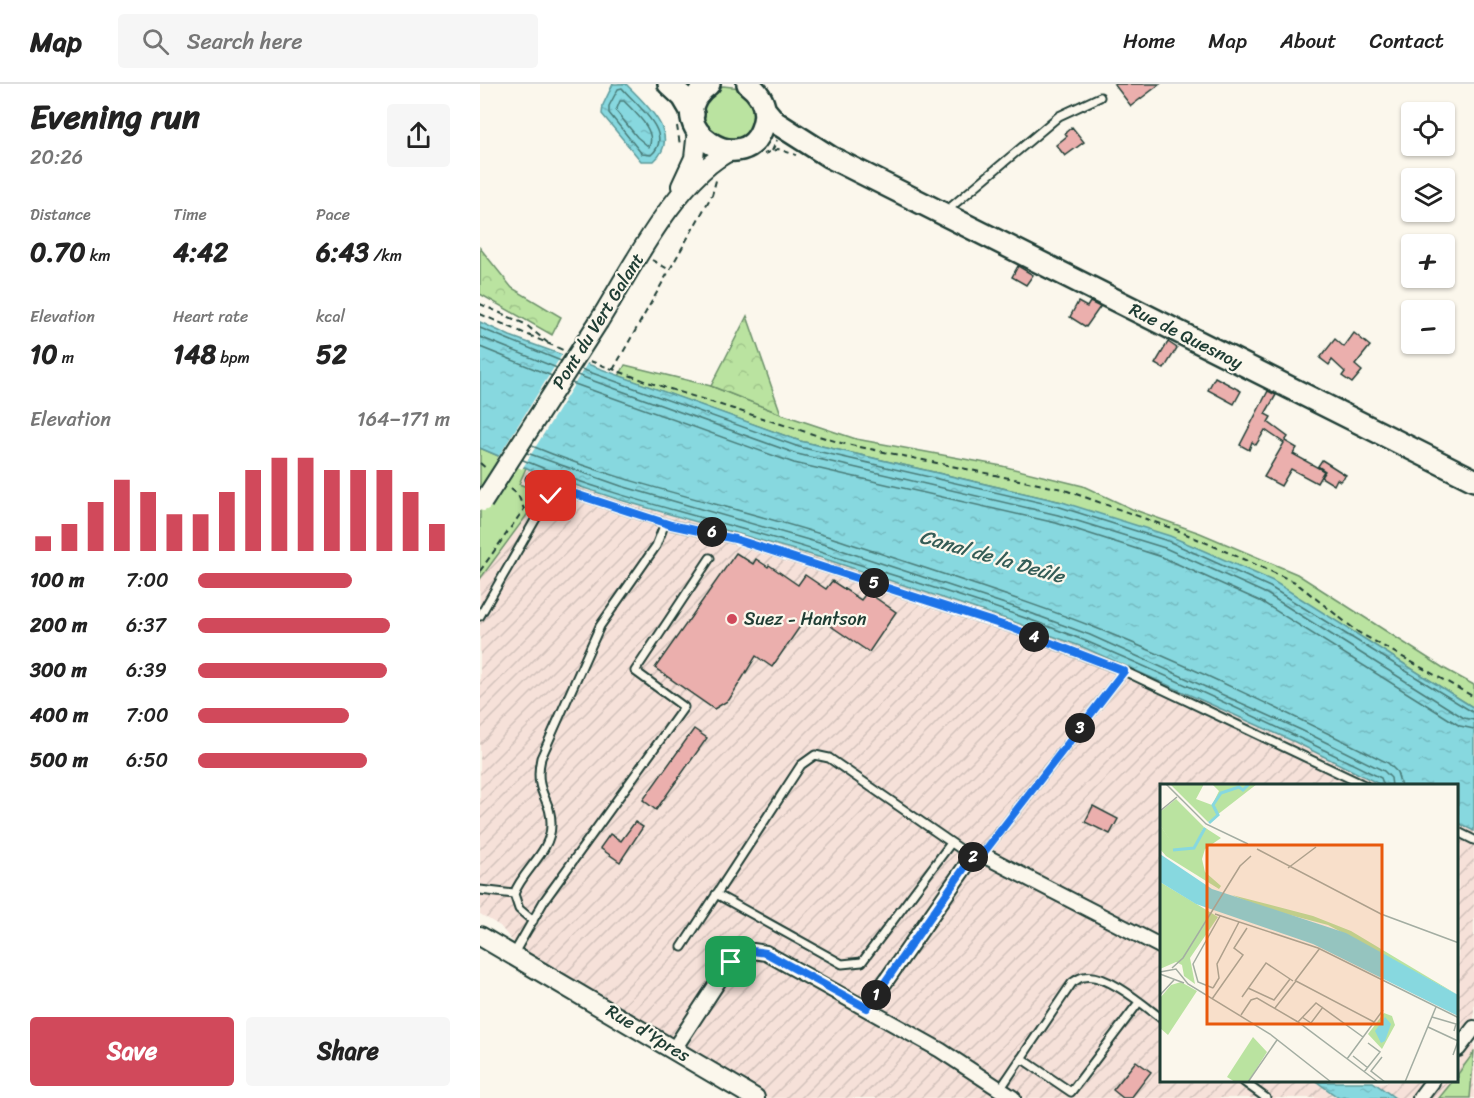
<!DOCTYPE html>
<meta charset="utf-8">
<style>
body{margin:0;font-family:Sriracha,sans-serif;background:#f6f6f6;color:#222;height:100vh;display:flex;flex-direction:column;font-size:22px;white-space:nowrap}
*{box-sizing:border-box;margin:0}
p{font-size:20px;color:#767676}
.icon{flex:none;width:33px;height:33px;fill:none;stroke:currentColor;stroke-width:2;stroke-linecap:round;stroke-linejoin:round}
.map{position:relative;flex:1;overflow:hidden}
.side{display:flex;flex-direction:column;background:#fff;width:480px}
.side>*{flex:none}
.buttons{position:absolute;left:921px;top:18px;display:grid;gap:12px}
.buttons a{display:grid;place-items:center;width:54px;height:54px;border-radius:6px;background:#fff;box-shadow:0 2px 4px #0004;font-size:30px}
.pin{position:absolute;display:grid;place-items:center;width:51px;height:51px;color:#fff;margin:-26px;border-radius:12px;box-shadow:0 3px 9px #0006}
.km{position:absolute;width:30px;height:30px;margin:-15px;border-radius:50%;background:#222;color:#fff;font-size:16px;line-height:30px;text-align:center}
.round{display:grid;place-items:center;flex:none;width:63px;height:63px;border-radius:6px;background:#f6f6f6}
.head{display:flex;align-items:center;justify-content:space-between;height:102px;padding:0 30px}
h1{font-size:33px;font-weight:700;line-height:45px}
.figures{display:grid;grid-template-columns:repeat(3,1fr);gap:9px;height:102px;padding:6px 30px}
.figures div{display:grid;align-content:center}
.figures b{font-size:26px;font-weight:700}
.figures small{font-size:16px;font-weight:400}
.figures p{font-size:16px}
.chart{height:168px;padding:12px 30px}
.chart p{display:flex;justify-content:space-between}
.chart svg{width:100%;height:108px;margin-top:6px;stroke:#d1495b;stroke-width:6}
.primary-button{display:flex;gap:12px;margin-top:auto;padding:12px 30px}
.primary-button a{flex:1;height:69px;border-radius:6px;background:#d1495b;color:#fff;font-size:24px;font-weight:700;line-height:69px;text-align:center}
.primary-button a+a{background:#f6f6f6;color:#222}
ul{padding:0 30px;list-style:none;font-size:20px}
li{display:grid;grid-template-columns:96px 72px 1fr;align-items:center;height:45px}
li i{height:15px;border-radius:8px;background:#d1495b}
header{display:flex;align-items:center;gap:36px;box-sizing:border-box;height:84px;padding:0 30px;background:#fff;border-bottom:2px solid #e0e0e0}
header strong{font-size:28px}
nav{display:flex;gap:33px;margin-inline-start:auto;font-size:21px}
.search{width:420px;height:54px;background:#f6f6f6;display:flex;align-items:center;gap:15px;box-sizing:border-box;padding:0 21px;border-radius:6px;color:#767676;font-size:22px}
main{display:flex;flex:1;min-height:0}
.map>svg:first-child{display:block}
.industrial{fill:url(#industrial-furrows)}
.grass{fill:#bae3a0;stroke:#6c906a;stroke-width:1.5}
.forest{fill:url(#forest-crowns);stroke:#6c906a;stroke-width:1.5}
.water{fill:url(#water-ripples);stroke:#5d9a9b;stroke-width:1.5}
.pier{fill:#fbf7ec}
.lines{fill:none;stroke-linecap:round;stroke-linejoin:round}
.shore{stroke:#497b78;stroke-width:1.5}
.building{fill:#ebafad;stroke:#1f3d34;stroke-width:1.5}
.lane-casing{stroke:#1f3d34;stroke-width:11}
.street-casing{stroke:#1f3d34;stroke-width:18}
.secondary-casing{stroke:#1f3d34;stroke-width:22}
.primary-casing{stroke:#1f3d34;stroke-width:26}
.path{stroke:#1f3d34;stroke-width:2;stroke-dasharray:6 4.5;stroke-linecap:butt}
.lane{stroke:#fbf7ec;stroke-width:7}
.street{stroke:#fbf7ec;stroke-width:14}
.secondary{stroke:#fbf7ec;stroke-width:18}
.primary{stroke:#fbf7ec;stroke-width:21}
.secondary-bridge-casing{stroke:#1f3d34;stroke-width:22;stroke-linecap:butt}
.secondary-bridge{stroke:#fbf7ec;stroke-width:18}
.route-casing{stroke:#fff;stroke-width:12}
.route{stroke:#1a73e8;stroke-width:8}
.poi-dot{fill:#d1495b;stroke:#fbf7ec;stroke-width:2}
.labels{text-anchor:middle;stroke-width:4.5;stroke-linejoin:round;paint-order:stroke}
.street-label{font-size:18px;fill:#1f3d34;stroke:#fbf7ec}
.poi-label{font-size:18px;fill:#1f3d34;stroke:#fbf7ec;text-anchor:start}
.water-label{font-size:20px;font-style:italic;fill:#345c56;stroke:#fbf7ec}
.inset-river{fill:none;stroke:#87d8df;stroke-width:3}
.inset-road{fill:none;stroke:#a3ada2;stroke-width:1.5}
.view{fill:#e8590c;fill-opacity:0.15;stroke:#e8590c;stroke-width:3}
.inset-edge{fill:none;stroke:#1f3d34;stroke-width:3}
</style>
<header>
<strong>Map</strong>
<div class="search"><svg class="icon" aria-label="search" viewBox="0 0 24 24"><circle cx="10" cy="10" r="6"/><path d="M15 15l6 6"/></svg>Search here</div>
<nav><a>Home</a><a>Map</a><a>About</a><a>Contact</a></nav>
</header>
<main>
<section class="side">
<div class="head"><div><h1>Evening run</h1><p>20:26</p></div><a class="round"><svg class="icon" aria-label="share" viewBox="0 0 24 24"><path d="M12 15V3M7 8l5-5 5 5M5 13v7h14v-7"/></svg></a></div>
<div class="figures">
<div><p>Distance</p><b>0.70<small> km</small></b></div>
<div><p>Time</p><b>4:42</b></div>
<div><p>Pace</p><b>6:43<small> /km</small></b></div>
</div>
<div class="figures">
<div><p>Elevation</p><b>10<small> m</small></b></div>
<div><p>Heart rate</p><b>148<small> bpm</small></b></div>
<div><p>kcal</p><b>52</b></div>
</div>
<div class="chart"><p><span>Elevation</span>164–171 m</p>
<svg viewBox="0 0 160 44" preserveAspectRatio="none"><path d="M5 44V38M15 44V33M25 44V24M35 44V15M45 44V20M55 44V29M65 44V29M75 44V20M85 44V11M95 44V6M105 44V6M115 44V11M125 44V11M135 44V11M145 44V20M155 44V33"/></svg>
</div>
<ul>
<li><b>100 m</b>7:00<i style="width:61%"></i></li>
<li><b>200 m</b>6:37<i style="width:76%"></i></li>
<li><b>300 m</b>6:39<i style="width:75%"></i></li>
<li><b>400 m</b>7:00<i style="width:60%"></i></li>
<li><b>500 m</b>6:50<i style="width:67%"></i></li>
</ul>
<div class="primary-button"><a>Save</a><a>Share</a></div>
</section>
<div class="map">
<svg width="994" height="1014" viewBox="0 0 994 1014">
<defs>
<pattern id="industrial-furrows" width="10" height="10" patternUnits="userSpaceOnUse" patternTransform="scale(1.5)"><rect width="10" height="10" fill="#f6e1d9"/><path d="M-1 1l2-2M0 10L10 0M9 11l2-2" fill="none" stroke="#d2c2bb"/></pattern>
<pattern id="forest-crowns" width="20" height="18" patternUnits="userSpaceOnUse" patternTransform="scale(1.5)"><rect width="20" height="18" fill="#bae3a0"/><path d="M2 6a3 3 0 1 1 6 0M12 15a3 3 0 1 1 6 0" fill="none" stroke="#9fc48a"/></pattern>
<pattern id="water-ripples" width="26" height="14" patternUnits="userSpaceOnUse" patternTransform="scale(1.5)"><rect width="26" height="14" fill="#87d8df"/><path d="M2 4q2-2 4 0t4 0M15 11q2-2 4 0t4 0" fill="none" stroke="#74bac0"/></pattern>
</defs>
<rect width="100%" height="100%" fill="#fbf7ec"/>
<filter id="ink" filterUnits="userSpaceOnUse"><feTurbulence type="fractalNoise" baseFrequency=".0167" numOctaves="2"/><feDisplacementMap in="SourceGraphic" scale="12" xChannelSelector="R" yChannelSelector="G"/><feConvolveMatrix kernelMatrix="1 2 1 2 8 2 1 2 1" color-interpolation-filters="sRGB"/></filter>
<g filter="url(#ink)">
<path class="industrial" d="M46 384 137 416 342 474 529 536 605 564 815 658 903 702H682V998H978V739L994 747V1014H283L38 868V864L20 842 0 830V495L63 410 39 400Z"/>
<path class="grass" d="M243 2 261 4 277 25 269 50 258 57 229 51 220 26 235 5Z
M145 281 231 302 301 330 376 355 522 382 603 402 652 425 720 449 817 490 965 585 994 601V624L793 498 582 418 320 357 139 292Z
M0 364 46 384 39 400 63 409 0 495Z
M994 968 990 1014H959L972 998H978V990Z"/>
<path class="forest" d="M0 164 32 204 81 233 72 251 0 210Z
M267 232 301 330 231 302Z"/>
<path class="water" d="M133 0H146C165 20 203 51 174 77H161L122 30 123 21Z
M0 238 30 252 320 357 582 418 690 452 793 497 994 624V747L978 739V702H903L815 658 605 564 529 536 342 474 137 415 56 388 0 364Z
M837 998H893L915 1014H859Z"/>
<path class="pier" d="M83 269 108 278 42 385 17 375Z"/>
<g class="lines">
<path class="shore" d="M142 4C155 20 196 50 171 71L162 70 129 29V22L138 5Z
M140 17H144C154 28 177 46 169 63L157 53 136 27Z
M0 244 81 277
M0 253 77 284
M0 263 72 292
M101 285 319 363 580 423 688 457 790 503 994 629
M97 291 317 370 578 431 685 464 787 510 984 634 994 636
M92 299 314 379 576 439 682 473 782 518 980 642 994 645
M52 362C148 402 251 421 350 453 438 482 526 509 611 542 712 582 811 631 908 679L917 688 921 702
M47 369 141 402 346 461 534 523 610 551 821 646 904 687 911 694 912 702
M43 376C141 417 245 437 346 470 433 498 523 523 608 558 707 600 805 646 901 694L904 702"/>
</g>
<path class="building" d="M634 0H680L651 22Z
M592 43 604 58 585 72 576 61 587 52 585 49Z
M538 182 553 191 546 201 532 193Z
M598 218 607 223 610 218 620 223 606 243 590 233Z
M874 249 890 262 875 281 882 287 872 299 862 292 865 288 852 276 849 281 840 274 855 255 864 263Z
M688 258 697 264 684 285 675 280Z
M735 293 761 307 754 320 728 306Z
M788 307 796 311 785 330 791 333 788 338 808 353 805 357 817 364 813 370 844 387 837 399 811 385 801 402 784 393 804 359 785 346 776 361 772 358 769 366 760 361Z
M842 376 861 388 866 391 860 397 857 395 854 401 841 393 845 387 838 382Z
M256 469 273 480 276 475 288 483 289 481 318 501 325 491 346 505 352 497 381 516 387 508 416 528 389 568 330 528 292 583 276 572 249 616 234 625 175 584Z
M214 645 227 654 176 726 163 716Z
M613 722 638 735 630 750 605 738Z
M155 738 163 743 140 778 120 764 130 750 141 757Z
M656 977 671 988 651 1014H643L633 1006Z"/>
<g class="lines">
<g class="lane-casing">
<path id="lane" d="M465 128 579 32 620 13
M50 395 191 441 256 455 532 544 644 587 886 702
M0 532 62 424 77 404
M978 748 994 756
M501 772 644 587
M0 806 34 810
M236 810 362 880 382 878 471 759
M53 837 39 825 34 810C43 786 71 768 71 741 72 714 53 710 61 674L120 542 176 462 185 439
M202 863 321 681 335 671 349 674 492 773
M33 871 64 817 204 623 155 587 230 474
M541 974 591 1008 659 918
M764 998 786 1014
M521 1004 592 899C595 897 600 893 604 893 626 888 666 923 682 935"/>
</g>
<g class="street-casing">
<path id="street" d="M387 924 492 773 505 772 682 863
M194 965 251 878 273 867 286 869 460 966 533 1014
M978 965 994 944
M940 1014 952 998"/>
</g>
<g class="secondary-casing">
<path id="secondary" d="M201 102 214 74 217 47
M119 237C150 187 199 89 253 66
M0 852 275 1014"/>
</g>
<g class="primary-casing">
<path id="primary" d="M189 0 203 13 213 30
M229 0C172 42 271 103 284 37 287 22 280 9 268 0
M285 26 295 38 350 73 994 396"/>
</g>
<path class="path" d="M197 42 200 61
M292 67 297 56
M284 70 298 65 316 71
M172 176 190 186
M0 220 45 240 68 259
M0 230 83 266
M110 277 171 299 361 359 582 405 697 446 815 498 878 548 994 613
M133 286 232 111 237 93
M0 379 7 385
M0 487 44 425 38 411 30 404"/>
<use href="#lane" class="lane"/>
<use href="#street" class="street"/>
<use href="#secondary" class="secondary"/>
<use href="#primary" class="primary"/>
<g class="secondary-bridge-casing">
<path id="secondary-bridge" d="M3 418 119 237"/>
</g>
<use href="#secondary-bridge" class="secondary-bridge"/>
</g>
</g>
<g class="lines" filter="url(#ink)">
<g class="route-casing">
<path id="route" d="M71 412 77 404 191 441 255 455 420 508 532 544 644 587 501 772 492 773 387 924 286 869 273 867 251 878"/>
</g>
<use href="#route" class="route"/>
</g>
<circle class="poi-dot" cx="252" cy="535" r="6"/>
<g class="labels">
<g class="street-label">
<text transform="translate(118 237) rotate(-58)" y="6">Pont du Vert Galant</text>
<text transform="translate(706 252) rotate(27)" y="6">Rue de Quesnoy</text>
<text transform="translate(168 949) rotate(31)" y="6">Rue d'Ypres</text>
</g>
<g class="poi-label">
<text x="264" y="541">Suez - Hantson</text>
</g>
<g class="water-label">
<text transform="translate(512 472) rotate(16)" y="7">Canal de la Deûle</text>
</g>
</g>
<g transform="translate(680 700)">
<rect width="298" height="298" fill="#fbf7ec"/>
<path d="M10 0H44L36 15 52 21 59 7 52 0H97L48 38ZM16 15 44 43 34 63 16 66 0 41V28ZM0 98 58 133 30 174 35 200 24 192 22 181 16 178 0 185ZM72 111 153 132 191 147 298 211 168 141 103 124ZM21 198 37 207 8 251 0 244V214L11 201ZM224 229 232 232 235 241 222 265 208 250ZM93 253 107 268 88 298H75L67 293Z" fill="#bae3a0"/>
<path d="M0 41 17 66 34 63 44 43 61 54 45 65 42 75 45 88 61 102 59 105 6 72 0 65Z" fill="#bae3a0"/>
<path d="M0 70 52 105 186 149 298 211V232L153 160 36 120 0 98ZM225 233 231 240 225 257 221 259 215 247Z" fill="#87d8df"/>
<path class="inset-river" d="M49 39 58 31 53 21 61 9 79 3 83 6 89 0M13 66 34 64 45 44"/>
<path class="inset-road" d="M6 0 46 40 88 60M0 27 17 13M97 65 221 130 299 159M128 84 156 63M55 130 158 164 299 234M12 184 23 174 80 82 91 72M0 188 16 185 28 200 110 250 171 298M0 190 24 199M135 197 160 164M53 204 38 198 33 180 60 132M53 204 59 194 57 180 79 138M88 204 114 216 130 195M0 211 14 196M82 213 106 179 133 197M52 215 83 171 74 164 87 144M115 224 136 197 214 238M81 231 91 216 97 214 138 238 218 298M142 233 151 239 163 223M272 233 296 240 294 247M138 238 156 219 203 253M268 243 298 257 293 271M193 272 208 284M222 273 211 287 225 298M187 275 223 226M204 288 220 268 208 259M88 298 117 256M245 298 276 223"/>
<path class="view" d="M47 61H222V240H47Z"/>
<rect width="298" height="298" class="inset-edge"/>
</g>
</svg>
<div class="buttons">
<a><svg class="icon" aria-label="locate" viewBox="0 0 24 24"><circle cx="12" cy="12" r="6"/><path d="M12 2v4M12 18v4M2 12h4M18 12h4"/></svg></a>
<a><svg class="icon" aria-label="layers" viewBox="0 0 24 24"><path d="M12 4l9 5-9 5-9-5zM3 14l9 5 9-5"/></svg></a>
<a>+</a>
<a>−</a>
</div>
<div class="pin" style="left:251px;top:878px;background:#1e9e55"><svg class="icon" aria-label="arrive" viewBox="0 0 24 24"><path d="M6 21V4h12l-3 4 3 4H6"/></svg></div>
<div class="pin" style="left:71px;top:412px;background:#d93025"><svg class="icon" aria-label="check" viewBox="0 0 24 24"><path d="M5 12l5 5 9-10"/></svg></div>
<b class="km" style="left:396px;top:911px">1</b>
<b class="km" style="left:493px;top:773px">2</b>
<b class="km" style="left:600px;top:644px">3</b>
<b class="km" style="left:554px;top:553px">4</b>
<b class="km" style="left:394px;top:499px">5</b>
<b class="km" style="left:232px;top:448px">6</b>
</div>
</main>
